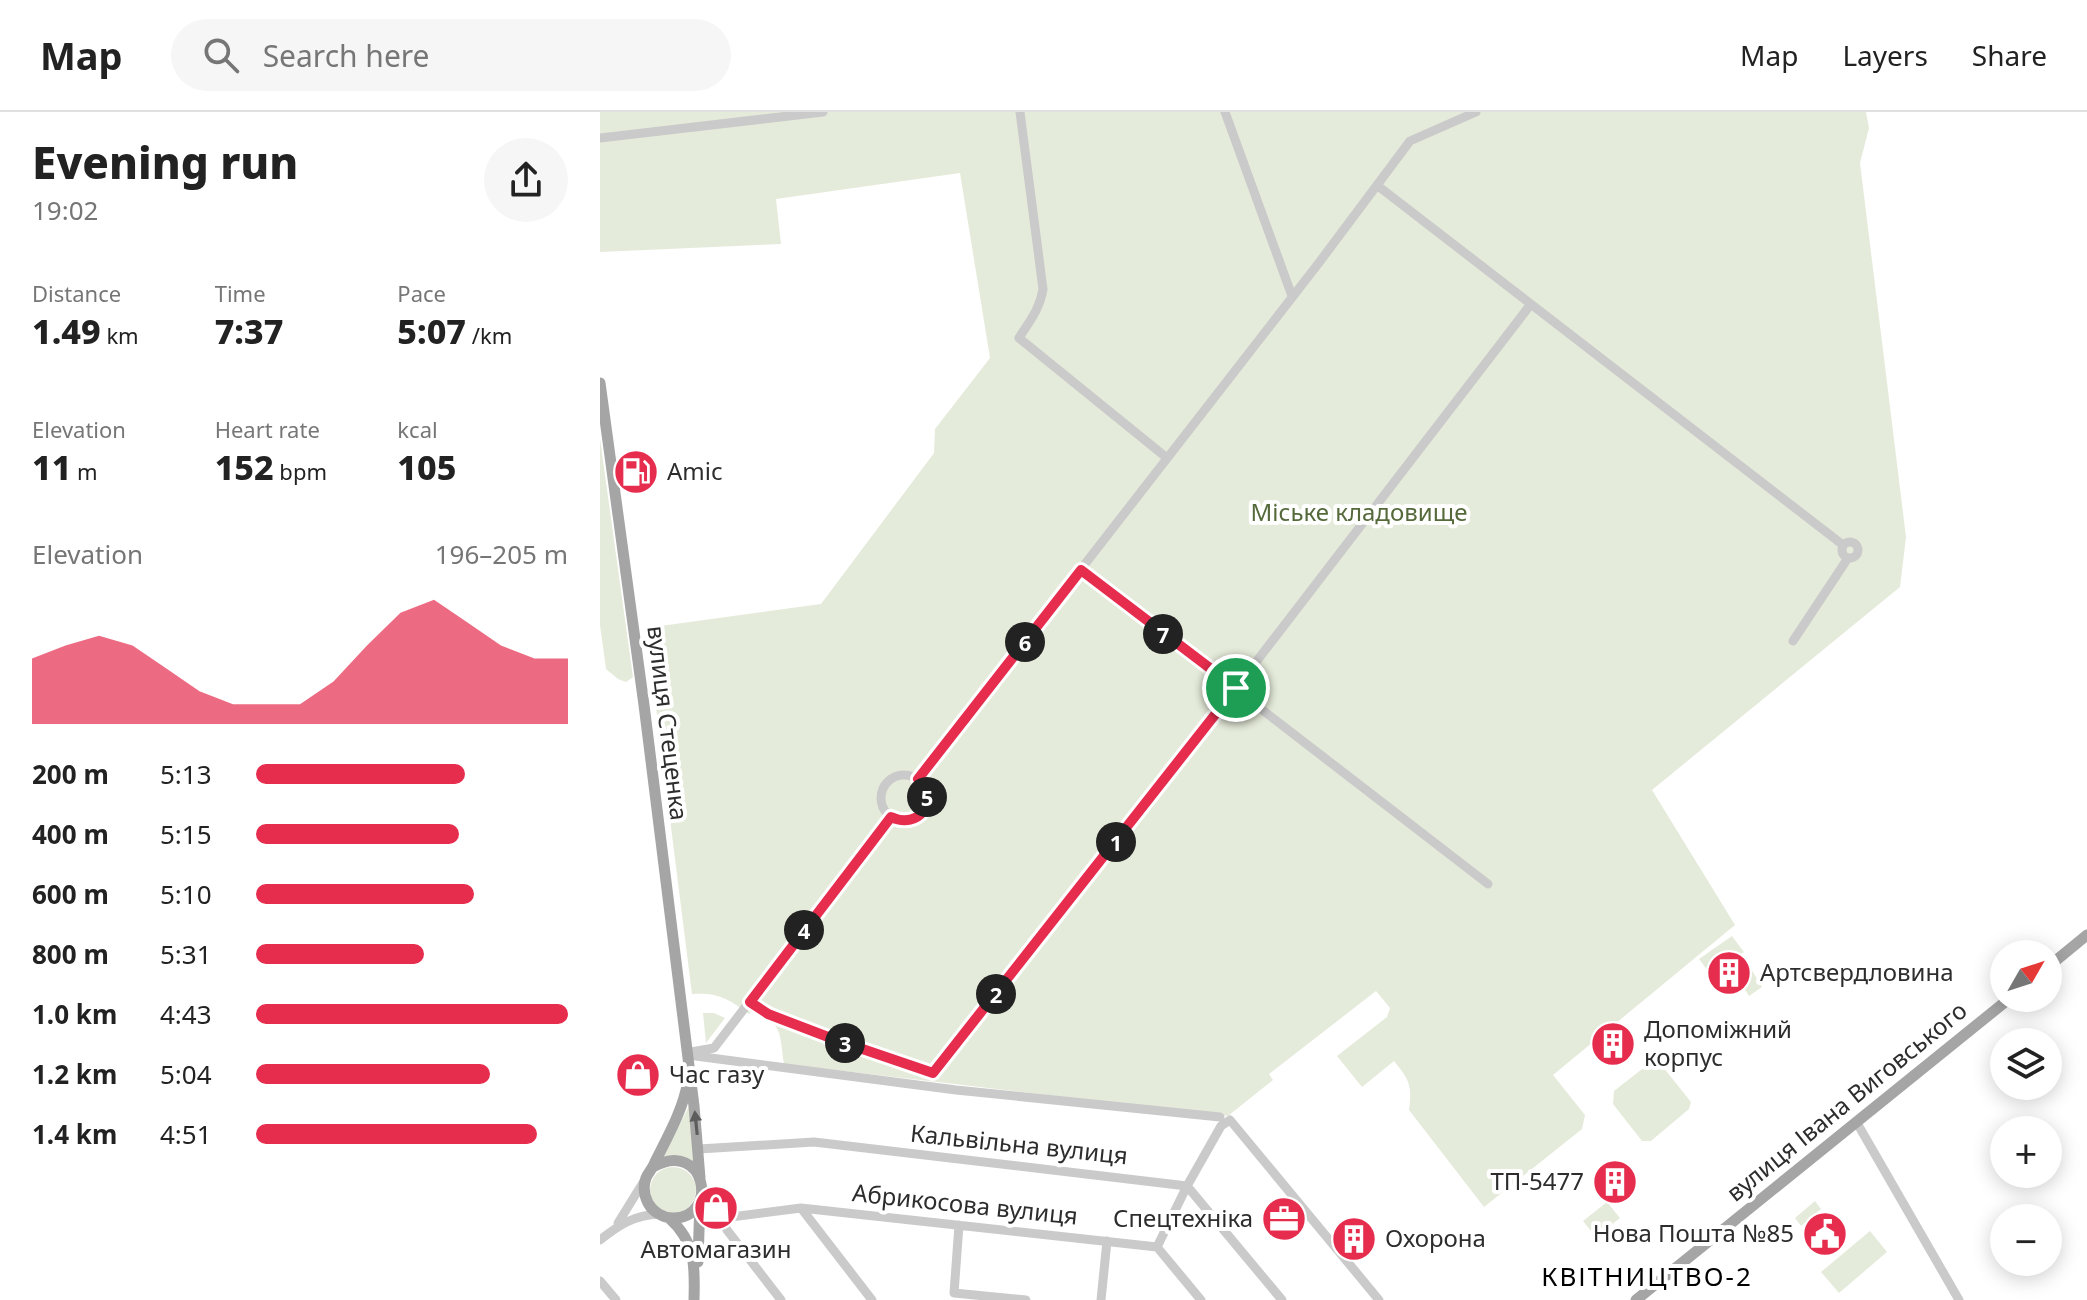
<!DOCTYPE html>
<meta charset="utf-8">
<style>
body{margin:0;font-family:"Noto Sans",sans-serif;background:#f6f6f6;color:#222;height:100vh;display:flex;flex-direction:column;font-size:30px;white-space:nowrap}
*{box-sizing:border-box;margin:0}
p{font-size:26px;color:#767676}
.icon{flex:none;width:44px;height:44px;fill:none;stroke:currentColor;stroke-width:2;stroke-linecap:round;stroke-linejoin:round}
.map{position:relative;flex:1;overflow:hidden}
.details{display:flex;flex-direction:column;background:#fff;width:600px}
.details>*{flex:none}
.needle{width:52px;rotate:51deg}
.controls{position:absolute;left:1390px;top:828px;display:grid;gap:16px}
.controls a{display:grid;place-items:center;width:72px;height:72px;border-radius:50%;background:#fff;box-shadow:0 4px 20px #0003;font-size:40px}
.pin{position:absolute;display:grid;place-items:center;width:68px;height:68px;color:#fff;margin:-34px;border:4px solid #fff;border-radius:50%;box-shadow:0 2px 8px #0007}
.km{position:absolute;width:40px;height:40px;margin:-20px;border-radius:50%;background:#222;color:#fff;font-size:22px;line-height:40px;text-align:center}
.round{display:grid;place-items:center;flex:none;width:84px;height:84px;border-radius:42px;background:#f6f6f6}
.headline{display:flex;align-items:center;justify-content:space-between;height:136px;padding:0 32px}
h1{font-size:44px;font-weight:800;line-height:60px}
.metrics{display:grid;grid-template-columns:repeat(3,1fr);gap:12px;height:136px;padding:8px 32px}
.metrics div{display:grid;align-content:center}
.metrics b{font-size:34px;font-weight:800}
.metrics small{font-size:22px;font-weight:400}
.metrics p{font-size:22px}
.chart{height:224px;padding:16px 32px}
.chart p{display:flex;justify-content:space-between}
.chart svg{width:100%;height:144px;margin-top:8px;fill:#e62d4e;opacity:.7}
ul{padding:0 32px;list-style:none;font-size:26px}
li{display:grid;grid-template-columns:128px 96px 1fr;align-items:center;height:60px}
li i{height:20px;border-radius:10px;background:#e62d4e}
header{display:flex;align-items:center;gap:48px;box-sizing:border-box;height:112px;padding:0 40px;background:#fff;border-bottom:2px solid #e0e0e0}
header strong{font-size:38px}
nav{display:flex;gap:44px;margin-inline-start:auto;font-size:28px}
.search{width:560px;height:72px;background:#f6f6f6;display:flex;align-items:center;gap:20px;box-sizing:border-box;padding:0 28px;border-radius:44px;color:#767676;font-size:30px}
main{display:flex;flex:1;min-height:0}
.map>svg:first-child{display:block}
.green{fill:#e5ebda}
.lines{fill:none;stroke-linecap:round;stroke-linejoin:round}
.minor{stroke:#cacaca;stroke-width:9}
.major{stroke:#a5a5a5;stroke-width:11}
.oneway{fill:#5d5d5d}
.route-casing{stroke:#fff;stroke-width:16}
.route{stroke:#e62d4e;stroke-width:10}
.labels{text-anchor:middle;stroke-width:8;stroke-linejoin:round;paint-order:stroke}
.poi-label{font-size:24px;fill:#2d2d2d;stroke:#fff;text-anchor:start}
.park-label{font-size:24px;fill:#55693a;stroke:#fff}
.street-label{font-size:24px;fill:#2d2d2d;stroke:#fff}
.neighbourhood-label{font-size:26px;letter-spacing:2px;fill:#000;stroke:#fff}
</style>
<header>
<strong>Map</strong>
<div class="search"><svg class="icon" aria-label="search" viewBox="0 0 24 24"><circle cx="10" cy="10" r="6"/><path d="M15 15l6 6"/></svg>Search here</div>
<nav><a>Map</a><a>Layers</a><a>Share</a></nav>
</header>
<main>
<section class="details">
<div class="headline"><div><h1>Evening run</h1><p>19:02</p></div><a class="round"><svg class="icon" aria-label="share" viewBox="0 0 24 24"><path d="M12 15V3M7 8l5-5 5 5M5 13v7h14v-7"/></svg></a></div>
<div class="metrics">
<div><p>Distance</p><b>1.49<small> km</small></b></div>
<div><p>Time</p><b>7:37</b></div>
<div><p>Pace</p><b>5:07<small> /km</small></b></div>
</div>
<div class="metrics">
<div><p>Elevation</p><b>11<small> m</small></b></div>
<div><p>Heart rate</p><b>152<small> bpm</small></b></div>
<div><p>kcal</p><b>105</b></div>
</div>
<div class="chart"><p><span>Elevation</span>196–205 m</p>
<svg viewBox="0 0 160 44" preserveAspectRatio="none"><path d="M0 44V24L10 20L20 17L30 20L40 27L50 34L60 38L70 38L80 38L90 31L100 20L110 10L120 6L130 13L140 20L150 24L160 24V44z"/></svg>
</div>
<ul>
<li><b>200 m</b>5:13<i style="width:67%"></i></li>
<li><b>400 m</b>5:15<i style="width:65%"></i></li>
<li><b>600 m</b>5:10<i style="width:70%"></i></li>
<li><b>800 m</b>5:31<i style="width:54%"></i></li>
<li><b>1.0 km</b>4:43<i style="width:100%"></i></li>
<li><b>1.2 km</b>5:04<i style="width:75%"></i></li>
<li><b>1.4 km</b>4:51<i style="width:90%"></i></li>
</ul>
</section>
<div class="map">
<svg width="1487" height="1188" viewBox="0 0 1487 1188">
<rect width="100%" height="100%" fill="#fff"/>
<path class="green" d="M0 0H1266L1269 16 1260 51 1306 425 1300 475 1052 678 1135 813 953 963 985 1003 982 1017 884 1095 809 998C812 973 810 969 794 949L762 975 737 944 787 905 790 896 776 879 669 962 673 968 628 1004 184 952C179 920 184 915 154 897L149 902C129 887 118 880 92 882L46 516 221 492 334 341 335 317 390 246 360 61 176 87 181 132 0 140Z
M0 327 33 565 26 570 18 567 6 557 0 513Z
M1132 824 1144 840 1111 863 1099 847Z
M1148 852 1162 875 1149 884 1135 861Z
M103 901H114L125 906 106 931Z
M1051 950 1063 955 1091 990 1089 997 1051 1029H1042L1013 992 1014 979Z
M89 994 97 1053 70 1045 63 1046Z
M50 1078a23 23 0 1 1 46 0a23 23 0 1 1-46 0Z
M1215 1089 1221 1097 1201 1114 1195 1106Z
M1007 1090 1020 1106 996 1125 983 1109Z
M1270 1119 1287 1140 1239 1181 1221 1160Z"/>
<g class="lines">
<path class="minor" d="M420 0 443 177C440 197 429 210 419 226L567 346
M625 0 692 184
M0 26 223 0
M778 74 1243 433
M1242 438a8 8 0 1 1 16 0a8 8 0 1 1-16 0Z
M481 458 888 772
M1193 529 1248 446
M281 686a23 23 0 1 1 46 0a23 23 0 1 1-46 0Z
M318 667 718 152 810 29 876 0
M150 890 168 902 236 928 333 961 580 649 931 192
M91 940 114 936 291 705
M88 943 356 978 620 1005
M1257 1011 1359 1188
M99 1037 214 1030 587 1074 682 1188
M201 1096 272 1188
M122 1107 127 1118 181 1188
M100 1109 201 1096 557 1135 601 1188
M18 1111 44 1069
M0 1128C19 1113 34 1103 59 1102
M557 1135 587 1074 621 1014 630 1008 779 1188
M0 1169 16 1188
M354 1181 426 1188
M354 1181 359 1113
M501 1188 507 1129"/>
<path class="major" d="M0 271 44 593 94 994 100 1066
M1448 855 1487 823
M53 1055C106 1026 120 1106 73 1106 63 1106 53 1100 48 1091 44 1083 43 1074 46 1066 48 1061 53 1056 55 1050 68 1024 83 998 88 969
M69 1106C96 1130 95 1155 94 1188
M98 1150 100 1088
M1036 1188 1410 886"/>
</g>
<defs><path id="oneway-solid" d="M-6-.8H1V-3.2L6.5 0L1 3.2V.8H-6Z" transform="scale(2)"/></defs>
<use class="oneway" href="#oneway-solid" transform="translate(96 1011) rotate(-96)"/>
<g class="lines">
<g class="route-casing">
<path id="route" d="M481 458 636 576 333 961 236 928 168 902 150 890 291 705C319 718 340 689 318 667Z"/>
</g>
<use href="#route" class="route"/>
</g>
<defs>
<g id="fuel-disc" transform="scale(2.3)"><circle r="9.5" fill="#e62d4e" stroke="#fff"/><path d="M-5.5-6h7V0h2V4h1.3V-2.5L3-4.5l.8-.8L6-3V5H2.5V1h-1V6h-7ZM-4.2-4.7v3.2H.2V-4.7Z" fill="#fff"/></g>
<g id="building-disc" transform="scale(2.3)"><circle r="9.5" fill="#e62d4e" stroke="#fff"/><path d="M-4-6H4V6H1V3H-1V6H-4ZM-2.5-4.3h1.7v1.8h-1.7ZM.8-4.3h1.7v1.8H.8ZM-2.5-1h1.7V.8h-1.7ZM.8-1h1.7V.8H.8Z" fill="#fff"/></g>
<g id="shop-disc" transform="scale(2.3)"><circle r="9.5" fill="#e62d4e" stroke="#fff"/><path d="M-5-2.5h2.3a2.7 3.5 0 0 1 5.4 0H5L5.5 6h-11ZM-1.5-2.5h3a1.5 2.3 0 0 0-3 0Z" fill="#fff"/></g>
<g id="office-disc" transform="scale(2.3)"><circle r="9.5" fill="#e62d4e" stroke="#fff"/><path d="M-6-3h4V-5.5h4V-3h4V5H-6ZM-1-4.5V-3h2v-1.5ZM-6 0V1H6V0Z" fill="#fff"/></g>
<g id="civic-disc" transform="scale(2.3)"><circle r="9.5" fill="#e62d4e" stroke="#fff"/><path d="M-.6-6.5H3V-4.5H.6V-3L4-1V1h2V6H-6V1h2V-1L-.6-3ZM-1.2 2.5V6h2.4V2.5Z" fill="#fff"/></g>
</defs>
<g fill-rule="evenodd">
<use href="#fuel-disc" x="36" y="360"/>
<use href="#building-disc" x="1129" y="861"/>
<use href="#building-disc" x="1013" y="932"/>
<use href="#shop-disc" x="38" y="963"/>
<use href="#building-disc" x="1015" y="1070"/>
<use href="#shop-disc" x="116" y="1096"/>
<use href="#office-disc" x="684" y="1107"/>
<use href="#civic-disc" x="1225" y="1122"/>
<use href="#building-disc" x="754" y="1127"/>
</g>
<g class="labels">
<g class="poi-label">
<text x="67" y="368">Amic</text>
<text x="1160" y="869">Артсвердловина</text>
<text x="1044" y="926">Допоміжний<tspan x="1044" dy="28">корпус</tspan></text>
<text x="69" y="971">Час газу</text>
<text x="984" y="1078" text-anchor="end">ТП-5477</text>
<text x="653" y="1115" text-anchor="end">Спецтехніка</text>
<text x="1194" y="1130" text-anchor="end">Нова Пошта №85</text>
<text x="785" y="1135">Охорона</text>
<text x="116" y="1146" text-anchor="middle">Автомагазин</text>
</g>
<g class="park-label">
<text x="759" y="409">Міське кладовище</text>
</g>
<g class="street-label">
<text transform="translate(67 611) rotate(83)" y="8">вулиця Стеценка</text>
<text transform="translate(1247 990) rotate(-39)" y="8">вулиця Івана Виговського</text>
<text transform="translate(419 1033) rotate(6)" y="8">Кальвільна вулиця</text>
<text transform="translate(365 1093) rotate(6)" y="8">Абрикосова вулиця</text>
</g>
<g class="neighbourhood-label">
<text x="1047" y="1174">КВІТНИЦТВО-2</text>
</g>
</g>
</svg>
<div class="controls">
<a><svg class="needle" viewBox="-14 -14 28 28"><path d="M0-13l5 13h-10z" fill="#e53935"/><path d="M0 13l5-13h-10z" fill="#767676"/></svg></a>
<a><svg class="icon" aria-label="layers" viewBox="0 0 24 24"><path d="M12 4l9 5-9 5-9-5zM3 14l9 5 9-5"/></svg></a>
<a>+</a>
<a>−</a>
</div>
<div class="pin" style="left:636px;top:576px;background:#1e9e55"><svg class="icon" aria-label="arrive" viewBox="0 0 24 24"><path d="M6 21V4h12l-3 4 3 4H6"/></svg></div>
<b class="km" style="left:516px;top:730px">1</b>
<b class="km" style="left:396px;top:882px">2</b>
<b class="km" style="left:245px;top:931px">3</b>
<b class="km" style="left:204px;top:818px">4</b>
<b class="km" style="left:327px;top:685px">5</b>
<b class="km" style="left:425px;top:530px">6</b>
<b class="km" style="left:563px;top:522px">7</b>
</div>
</main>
